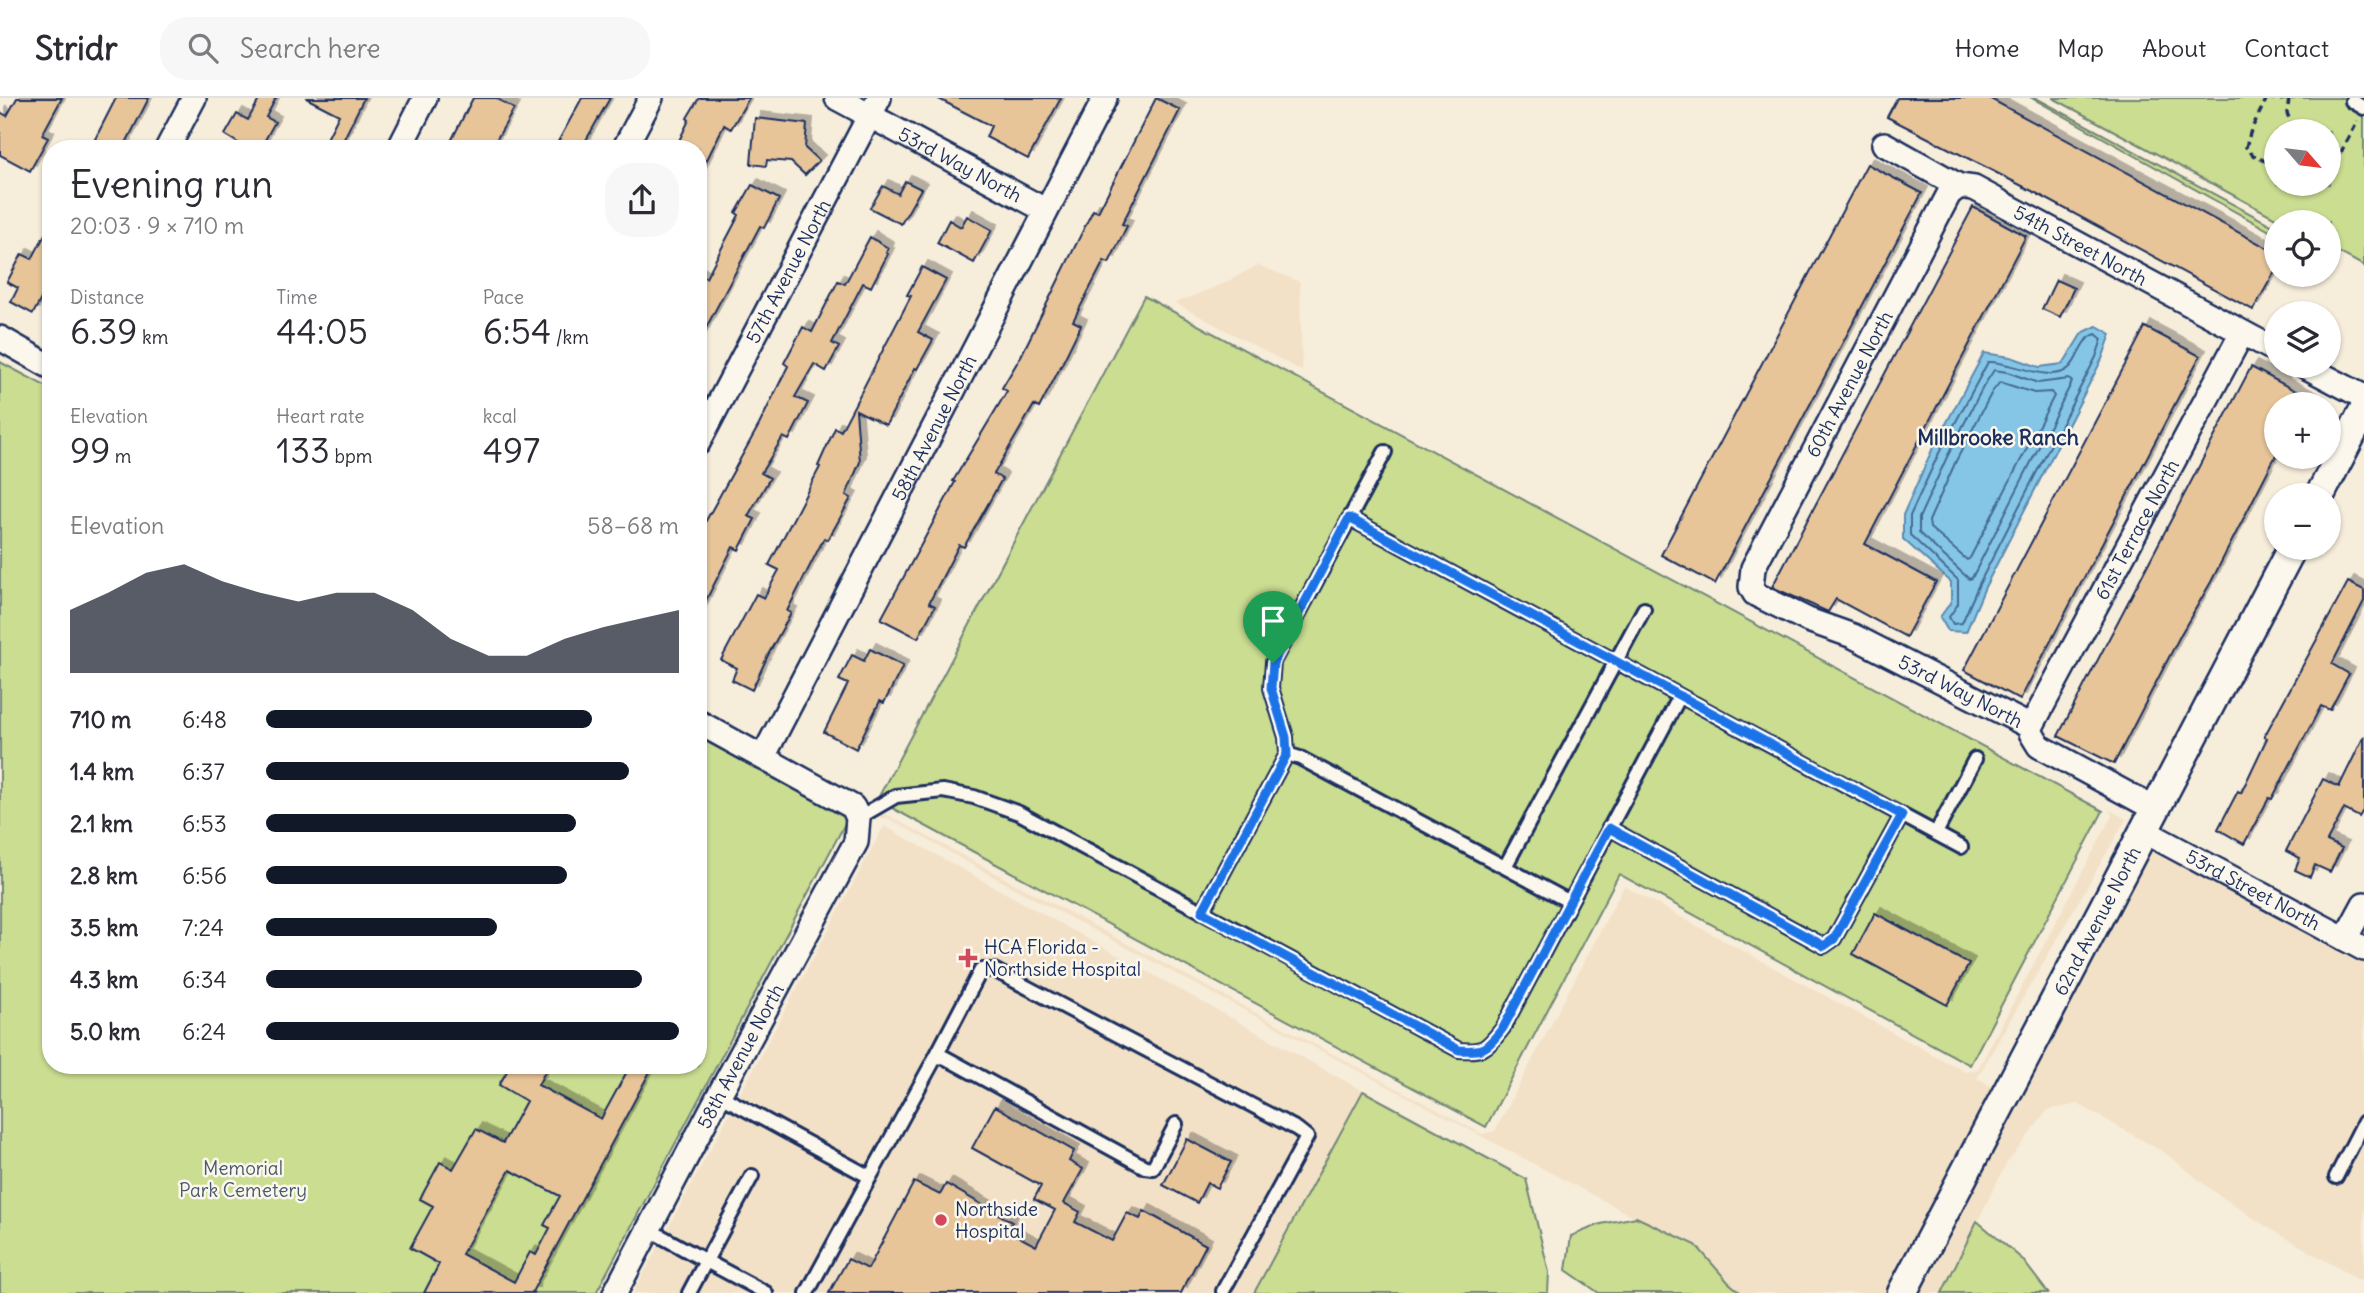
<!DOCTYPE html>
<meta charset="utf-8">
<style>
body{margin:0;font-family:Delius,sans-serif;background:#f7f7f7;color:#2b2b33;height:100vh;display:flex;flex-direction:column;font-size:26px;white-space:nowrap}
*{box-sizing:border-box;margin:0}
p{font-size:23px;color:#7c7c81}
.icon{flex:none;width:38px;height:38px;fill:none;stroke:currentColor;stroke-width:2;stroke-linecap:round;stroke-linejoin:round}
.map{position:relative;flex:1;overflow:hidden}
.panel{position:absolute;left:42px;top:42px;width:665px;height:934px;display:flex;flex-direction:column;background:#fff;border-radius:28px;box-shadow:0 2px 5px #0004}
.panel>*{flex:none}
.needle{width:46px;rotate:118deg}
.buttons{position:absolute;left:2264px;top:21px;display:grid;gap:14px}
.buttons a{display:grid;place-items:center;width:77px;height:77px;border-radius:50%;background:#fff;box-shadow:0 2px 5px #0004;font-size:35px}
.pin{position:absolute;display:grid;place-items:center;width:60px;height:60px;color:#fff;margin:-72px -30px;border-radius:50% 50% 50% 0;rotate:-45deg;box-shadow:0 0 7px #0007}
.pin .icon{rotate:45deg}
.round{display:grid;place-items:center;flex:none;width:74px;height:74px;border-radius:28px;background:#f7f7f7}
.head{display:flex;align-items:center;justify-content:space-between;height:119px;padding:0 28px}
h1{font-size:38px;font-weight:600;line-height:52px}
.figures{display:grid;grid-template-columns:repeat(3,1fr);gap:10px;height:119px;padding:7px 28px}
.figures div{display:grid;align-content:center}
.figures b{font-size:35px;font-weight:600}
.figures small{font-size:19px;font-weight:400}
.figures p{font-size:19px}
.chart{height:196px;padding:14px 28px}
.chart p{display:flex;justify-content:space-between}
.chart svg{width:100%;height:126px;margin-top:7px;fill:#111827;opacity:.7}
ul{padding:0 28px;list-style:none;font-size:23px}
li{display:grid;grid-template-columns:112px 84px 1fr;align-items:center;height:52px}
li i{height:18px;border-radius:9px;background:#111827}
header{display:flex;align-items:center;gap:42px;box-sizing:border-box;height:98px;padding:0 35px;background:#fff;border-bottom:2px solid #e1e1e2}
header strong{font-size:33px}
nav{display:flex;gap:38px;margin-inline-start:auto;font-size:24px}
.search{width:490px;height:63px;background:#f7f7f7;display:flex;align-items:center;gap:18px;box-sizing:border-box;padding:0 24px;border-radius:28px;color:#7c7c81;font-size:26px}
.map>svg:first-child{display:block}
.built{fill:#f2e1c7}
.green{fill:#cadd91;stroke:#728678;stroke-width:2;fill-rule:evenodd}
.water{fill:#85c6e6;stroke:#5b8ab0;stroke-width:2}
.lines{fill:none;stroke-linecap:round;stroke-linejoin:round}
.shore{stroke:#456b94;stroke-width:2}
.building{fill:#e8c599;stroke:#1b2f5e;stroke-width:2;fill-rule:evenodd;filter:url(#shadow)}
.service-casing{stroke:#1b2f5e;stroke-width:18}
.minor-casing{stroke:#1b2f5e;stroke-width:28}
.tertiary-casing{stroke:#1b2f5e;stroke-width:33}
.path{stroke:#1b2f5e;stroke-width:3.5;stroke-dasharray:7 5;stroke-linecap:butt}
.service{stroke:#fbf7ec;stroke-width:12}
.minor{stroke:#fbf7ec;stroke-width:23}
.tertiary{stroke:#fbf7ec;stroke-width:28}
.route-casing{stroke:#fff;stroke-width:14}
.route{stroke:#1a73e8;stroke-width:9}
.poi-dot{fill:#d1495b;stroke:#fbf7ec;stroke-width:2.5}
.labels{text-anchor:middle;stroke-width:5;stroke-linejoin:round;paint-order:stroke}
.street-label{font-size:19px;fill:#1b2f5e;stroke:#fbf7ec}
.poi-label{font-size:19px;fill:#1b2f5e;stroke:#fbf7ec;text-anchor:start}
.park-label{font-size:19px;fill:#475a6b;stroke:#fbf7ec}
.neighbourhood-label{font-size:21px;font-weight:bold;fill:#1b2f5e;stroke:#fbf7ec}
</style>
<header>
<strong>Stridr</strong>
<div class="search"><svg class="icon" aria-label="search" viewBox="0 0 24 24"><circle cx="10" cy="10" r="6"/><path d="M15 15l6 6"/></svg>Search here</div>
<nav><a>Home</a><a>Map</a><a>About</a><a>Contact</a></nav>
</header>
<div class="map">
<svg width="2364" height="1195" viewBox="0 0 2364 1195">
<defs>
<filter id="shadow"><feDropShadow dx="6" dy="-6" stdDeviation="0" flood-color="#0004"/></filter>
</defs>
<rect width="100%" height="100%" fill="#f7eddb"/>
<filter id="ink" filterUnits="userSpaceOnUse"><feTurbulence type="fractalNoise" baseFrequency=".0143" numOctaves="2"/><feDisplacementMap in="SourceGraphic" scale="14" xChannelSelector="R" yChannelSelector="G"/><feConvolveMatrix kernelMatrix="1 2 1 2 8 2 1 2 1" color-interpolation-filters="sRGB"/></filter>
<g filter="url(#ink)">
<path class="built" d="M1258 167 1300 184 1302 273 1175 205 1225 185Z
M874 710 1482 1036 1495 1033 1624 788 1965 974 1978 971 2112 718 2110 712 2126 721 1977 980 1996 991 1889 1195H1741L1728 1184 1696 1147 1669 1133 1634 1119 1001 783 888 720 884 721 871 714Z
M884 728 1363 993 1451 1068 1289 1195H633Z
M2148 749 2364 865V1185L2264 1127 2213 1093 2165 1055 2078 1006 2048 1012 2006 1066 1942 1195H1914Z"/>
<path class="green" d="M2032 0H2036L2277 130V137Z
M2053 0H2364V168L2329 149V124H2283ZM2277 33H2329V86H2277Z
M1144 198 2103 713 1970 967 1619 776 1486 1029 877 702Z
M0 264 51 291V968H698V639L848 720 596 1195H0Z
M1363 993 1526 1081 1549 1174 1548 1195H1254Z
M1636 1119 1696 1147 1728 1184 1741 1195H1599L1566 1172 1571 1138 1601 1126Z
M1977 1123 2022 1161 2048 1195H1942Z"/>
<path class="water" d="M2097 228 2111 236 2102 261 1985 489 1966 534 1948 533 1940 519 1951 504V484L1903 441V417L1932 352 1984 255 2011 259 2039 269 2063 266 2082 235Z"/>
<g class="lines">
<path class="shore" d="M2096 236 2102 241 2096 259 1979 486 1962 525 1953 526 1949 519 1958 506V482L1910 437V418L1939 355 1988 264C2010 262 2051 287 2069 270 2081 259 2078 243 2096 236Z
M1994 272 2007 274 2038 285 2069 281 2072 284 1972 480 1969 481 1919 435V420L1947 359 1983 289Z
M2000 284 2034 295 2051 294 2054 298 1970 460 1967 462 1930 430 1929 423 1956 363 1992 294Z"/>
</g>
<path class="building" d="M17 0H62L42 37 48 40 30 73 0 57V14L7 18Z
M116 0H149L123 51H90Z
M260 0H276L266 19 275 24 260 51H248L225 37 237 16 248 22Z
M306 0H364L339 51H322L339 17Z
M473 0H496L514 11 491 51H447Z
M582 0H610L581 51H554Z
M699 0H749L731 31 724 27 698 80V51H675L689 22 687 20Z
M937 0H1061L1028 61 986 39 991 28Z
M1156 0 1180 12 1122 126 1127 128 1109 165 1104 163 1073 223 1081 227 1061 268 1039 310 1034 307 994 376 1002 381 964 449 959 447 929 505 935 508 918 540 881 521 955 384 953 383 1007 293 1002 290 1021 258 1093 112 1098 114Z
M1897 0H1989L2277 155V170L2253 212 2034 94 1887 19Z
M755 20 807 26 805 50 819 63 805 77 791 64 767 62 766 68 751 66Z
M1867 66 1922 95 1715 486 1661 457Z
M905 83 921 91 901 126 870 110 883 88 898 96Z
M752 87 779 101 764 130 760 128 698 245V176L706 180 739 117 736 115Z
M1973 109 2026 138 1865 446 1936 484 1906 539 1836 501 1828 514 1772 489Z
M967 118 992 132 974 165 937 145 949 122 961 129Z
M51 125V182L33 216 11 204 18 190 7 184 22 156 32 161Z
M870 139 888 150 886 155 888 156 871 189 863 185 832 245 839 249 826 273 814 266 795 299 808 305 789 342 783 339 761 375 770 380 748 418 755 421 739 452 733 449 698 518V437L759 327 788 268 784 265 803 229 812 234 838 183 845 186Z
M922 169 946 182 918 234 933 242 917 271 915 270 886 327 856 312 860 364 846 397 851 400 828 442 824 440 787 513 791 515 769 555 752 592 732 582 737 570 721 562 756 496 764 500 779 472 769 467 820 369 818 368 835 330 841 333 911 198 907 197Z
M2056 182 2074 190 2060 219 2042 211Z
M2145 229 2200 258 2020 602 1964 572Z
M2251 269 2320 306H2277V355L2211 484 2181 536 2114 666 2058 638Z
M2348 484 2364 492V503L2332 566 2349 576 2330 612 2321 608 2272 701 2269 700 2244 746 2218 731 2238 693 2241 695 2267 640 2264 639Z
M870 551 903 568 884 605 880 603 856 651 824 634 848 586 839 582 852 557 864 563Z
M2364 638V711L2359 719 2344 711 2327 743 2342 750 2330 774 2315 767 2310 779 2295 772 2300 760 2286 753 2323 681 2339 689Z
M1875 815 1969 866 1947 907 1853 856Z
M510 968H548L538 987 601 1021 630 968H653L532 1194 534 1195H424L439 1166 410 1150 433 1108 420 1101 440 1064 453 1071 476 1031 503 1045 526 1003 499 987ZM510 1072 560 1098 544 1127 550 1130 536 1157 530 1154 514 1184 462 1156Z
M995 1008 1074 1053 1069 1063 1083 1071 1064 1105 1080 1114 1075 1124 1112 1143 1127 1115 1140 1121 1144 1113 1206 1147 1181 1195H829L848 1161 868 1171 914 1084 940 1097 946 1086 1012 1124 1008 1133 1036 1148 1055 1112 1034 1101 1041 1088 972 1050Z
M1187 1041 1231 1064 1217 1090 1207 1085 1197 1105 1163 1087Z"/>
<g class="lines">
<g class="service-casing">
<path id="service" d="M2353 0 2352 3 2364 10
M1349 420 1961 749
M1287 656 1300 660 1570 804
M858 720 896 698 943 693 974 699 1019 715 1459 952C1485 954 1487 950 1503 930L1680 598
M1609 730 1824 848 1834 841 1902 717
M1936 735 1975 661
M1505 769 1644 511
M1202 814 1287 656 1286 639 1271 590 1273 564 1385 354
M935 960 981 872H994L1297 1031 1307 1039 1223 1193
M719 997 870 1079 807 1195
M752 1078 706 1163 766 1195
M870 1079 935 960 944 959 1145 1069 1153 1070 1176 1026
M2336 1079 2364 1024
M648 1131 706 1163 689 1195"/>
</g>
<g class="minor-casing">
<g id="minor">
<path id="s1" d="M837 0 1045 112"/>
<path id="s2" d="M1884 46 1959 88 1974 90 2277 253"/>
<path d="M167 51 194 0"/>
<path d="M399 51 425 0"/>
<path d="M624 51 651 0"/>
<path id="s3" d="M1959 88 1949 96 1753 470 1751 489 1755 496 1808 522 1853 538 2031 629"/>
<path d="M0 240 51 269"/>
<path d="M2305 268 2364 299"/>
<path id="s4" d="M698 345 879 0"/>
<path id="s5" d="M2031 629 2242 235"/>
<path d="M2031 629V635L2039 648 2155 711"/>
<path id="s6" d="M763 659 1105 0"/>
<path id="s7" d="M2144 733 2364 851"/>
<path d="M2345 841 2364 806"/>
<path id="s8" d="M615 1195 719 997 856 744 858 720 853 709 698 624"/>
</g>
</g>
<g class="tertiary-casing">
<g id="tertiary">
<path d="M2320 397 2364 312"/>
<path id="s9" d="M1902 1195 2292 450"/>
</g>
</g>
<path class="path" d="M2267 0 2251 32 2246 49 2253 57 2277 69
M2268 0 2278 2 2295 0
M2289 1 2287 15 2294 33
M2329 76 2358 23
M2311 86H2315"/>
<use href="#service" class="service"/>
<use href="#minor" class="minor"/>
<use href="#tertiary" class="tertiary"/>
</g>
</g>
<g class="lines" filter="url(#ink)">
<g class="route-casing">
<path id="route" d="M1349 420 1902 717 1834 841 1824 848 1609 730 1503 930C1487 950 1485 954 1459 952L1202 814 1287 656 1286 639 1271 590 1273 565Z"/>
</g>
<use href="#route" class="route"/>
</g>
<g class="poi-dot">
<path d="M964.5 849.5h7v7h7v7h-7v7h-7v-7h-7v-7h7z"/>
<circle cx="941" cy="1122" r="7"/>
</g>
<g class="labels">
<g class="street-label">
<text dy="7" stroke="none"><textPath href="#s1" startOffset="140">53rd Way North</textPath></text>
<text dy="7" stroke="none"><textPath href="#s2" startOffset="222">54th Street North</textPath></text>
<text dy="7" stroke="none"><textPath href="#s4" startOffset="194">57th Avenue North</textPath></text>
<text transform="translate(1849 286) rotate(-62)" y="7">60th Avenue North</text>
<text dy="7" stroke="none"><textPath href="#s6" startOffset="371">58th Avenue North</textPath></text>
<text dy="7" stroke="none"><textPath href="#s5" startOffset="224">61st Terrace North</textPath></text>
<text dy="7" stroke="none"><textPath href="#s3" startOffset="690">53rd Way North</textPath></text>
<text dy="7" stroke="none"><textPath href="#s7" startOffset="124">53rd Street North</textPath></text>
<text dy="7" stroke="none"><textPath href="#s9" startOffset="420">62nd Avenue North</textPath></text>
<text dy="7" stroke="none"><textPath href="#s8" startOffset="268">58th Avenue North</textPath></text>
</g>
<g class="poi-label">
<text x="984" y="856">HCA Florida -<tspan x="984" dy="22">Northside Hospital</tspan></text>
<text x="955" y="1118">Northside<tspan x="955" dy="22">Hospital</tspan></text>
</g>
<g class="park-label">
<text x="243" y="1077">Memorial<tspan x="243" dy="22">Park Cemetery</tspan></text>
</g>
<g class="neighbourhood-label">
<text x="1998" y="347">Millbrooke Ranch</text>
</g>
</g>
</svg>
<div class="buttons">
<a><svg class="needle" viewBox="-14 -14 28 28"><path d="M0-13l5 13h-10z" fill="#e53935"/><path d="M0 13l5-13h-10z" fill="#7c7c81"/></svg></a>
<a><svg class="icon" aria-label="locate" viewBox="0 0 24 24"><circle cx="12" cy="12" r="6"/><path d="M12 2v4M12 18v4M2 12h4M18 12h4"/></svg></a>
<a><svg class="icon" aria-label="layers" viewBox="0 0 24 24"><path d="M12 4l9 5-9 5-9-5zM3 14l9 5 9-5"/></svg></a>
<a>+</a>
<a>−</a>
</div>
<div class="pin" style="left:1273px;top:565px;background:#1e9e55"><svg class="icon" aria-label="arrive" viewBox="0 0 24 24"><path d="M6 21V4h12l-3 4 3 4H6"/></svg></div>
<section class="panel">
<div class="head"><div><h1>Evening run</h1><p>20:03 · 9 × 710 m</p></div><a class="round"><svg class="icon" aria-label="share" viewBox="0 0 24 24"><path d="M12 15V3M7 8l5-5 5 5M5 13v7h14v-7"/></svg></a></div>
<div class="figures">
<div><p>Distance</p><b>6.39<small> km</small></b></div>
<div><p>Time</p><b>44:05</b></div>
<div><p>Pace</p><b>6:54<small> /km</small></b></div>
</div>
<div class="figures">
<div><p>Elevation</p><b>99<small> m</small></b></div>
<div><p>Heart rate</p><b>133<small> bpm</small></b></div>
<div><p>kcal</p><b>497</b></div>
</div>
<div class="chart"><p><span>Elevation</span>58–68 m</p>
<svg viewBox="0 0 160 44" preserveAspectRatio="none"><path d="M0 44V22L10 16L20 9L30 6L40 12L50 16L60 19L70 16L80 16L90 22L100 32L110 38L120 38L130 32L140 28L150 25L160 22V44z"/></svg>
</div>
<ul>
<li><b>710 m</b>6:48<i style="width:79%"></i></li>
<li><b>1.4 km</b>6:37<i style="width:88%"></i></li>
<li><b>2.1 km</b>6:53<i style="width:75%"></i></li>
<li><b>2.8 km</b>6:56<i style="width:73%"></i></li>
<li><b>3.5 km</b>7:24<i style="width:56%"></i></li>
<li><b>4.3 km</b>6:34<i style="width:91%"></i></li>
<li><b>5.0 km</b>6:24<i style="width:100%"></i></li>
</ul>
</section>
</div>
